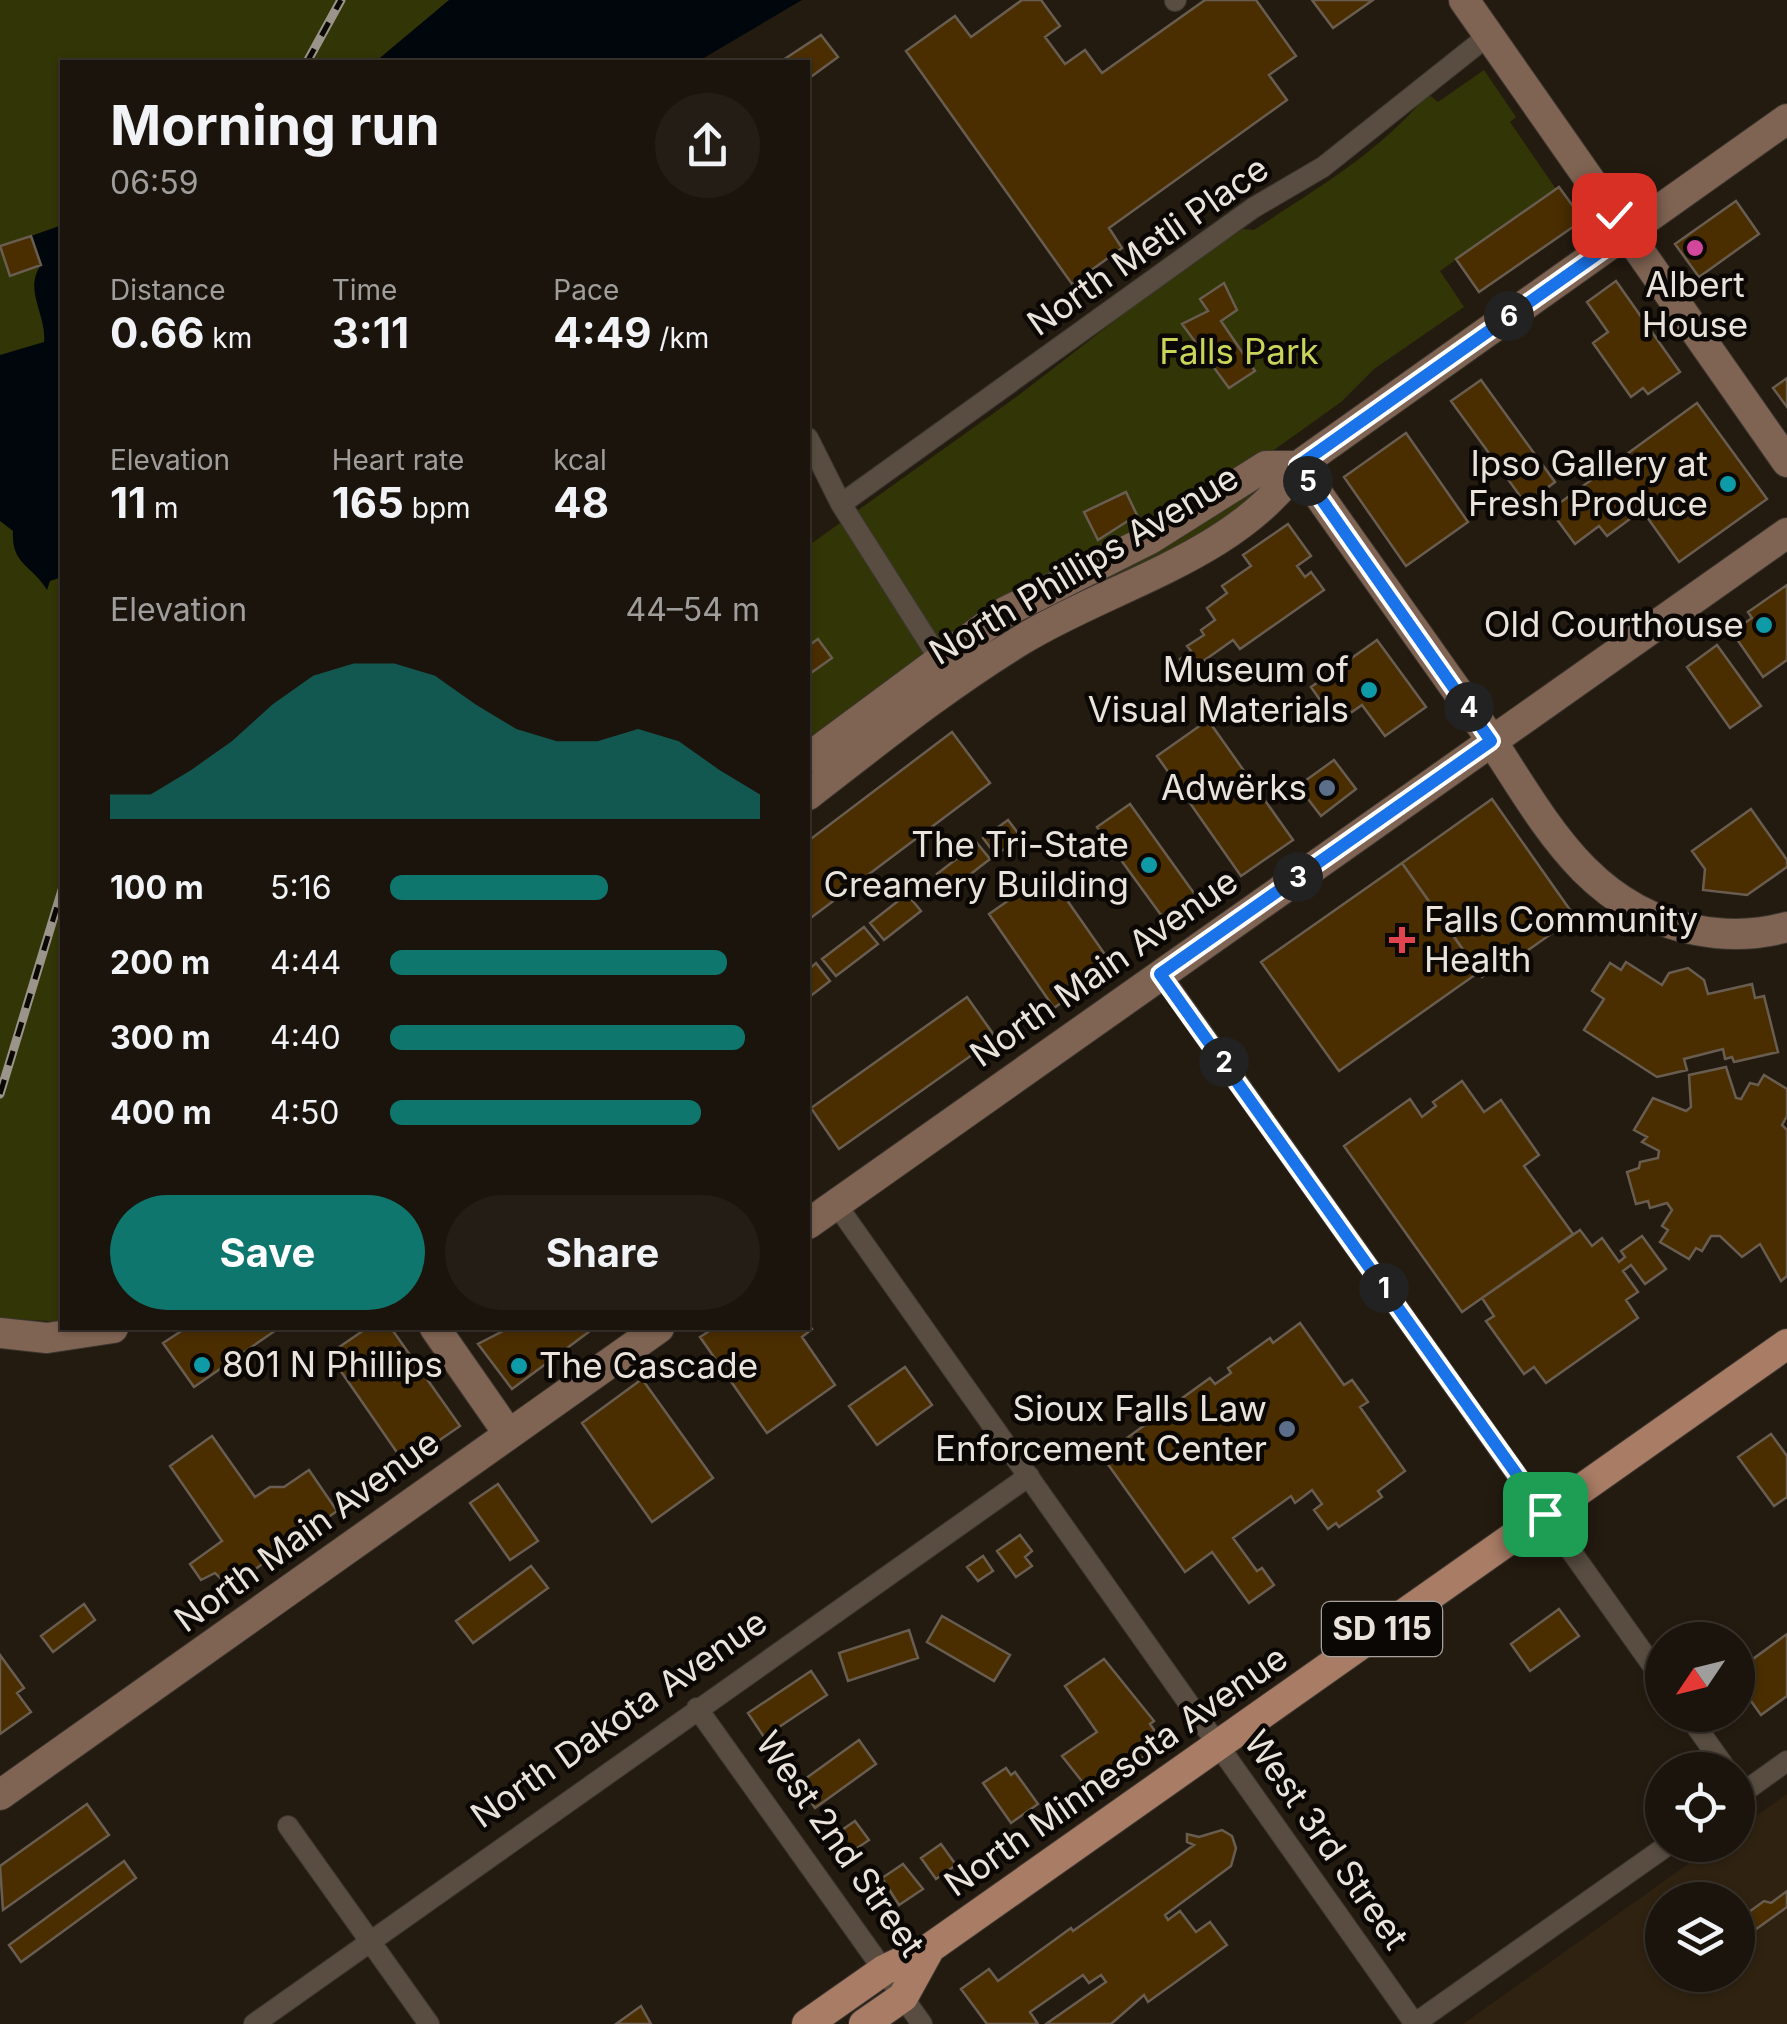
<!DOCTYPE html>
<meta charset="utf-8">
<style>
body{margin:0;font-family:Inter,sans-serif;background:#241d15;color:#f1f3f6;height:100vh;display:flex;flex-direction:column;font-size:38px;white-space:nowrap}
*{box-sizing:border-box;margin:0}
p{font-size:32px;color:#a09e9d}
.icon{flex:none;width:55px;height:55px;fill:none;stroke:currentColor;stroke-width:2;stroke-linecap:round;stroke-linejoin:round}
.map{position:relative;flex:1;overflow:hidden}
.details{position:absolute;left:60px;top:60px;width:750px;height:1270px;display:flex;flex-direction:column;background:#1b140c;border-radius:0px;box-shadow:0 2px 8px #0004,0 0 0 2px #39332d}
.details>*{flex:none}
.needle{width:65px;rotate:235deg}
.controls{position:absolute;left:1645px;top:1622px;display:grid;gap:20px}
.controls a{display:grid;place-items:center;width:110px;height:110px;border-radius:50%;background:#1b140c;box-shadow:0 2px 8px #0004,0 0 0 2px #39332d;font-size:50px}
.pin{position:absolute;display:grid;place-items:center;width:85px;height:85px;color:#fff;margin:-42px;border-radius:20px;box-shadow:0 5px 15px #0006}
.km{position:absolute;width:50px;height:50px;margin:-25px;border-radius:50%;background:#222;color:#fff;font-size:28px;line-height:50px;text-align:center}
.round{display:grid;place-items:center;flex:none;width:105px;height:105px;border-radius:52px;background:#241d15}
.headline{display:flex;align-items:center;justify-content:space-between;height:170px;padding:0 50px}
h1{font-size:55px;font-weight:700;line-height:75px}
.stats{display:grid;grid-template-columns:repeat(3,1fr);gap:15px;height:170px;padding:10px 50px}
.stats div{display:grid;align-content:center}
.stats b{font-size:42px;font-weight:700}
.stats small{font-size:28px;font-weight:400}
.stats p{font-size:28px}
.chart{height:280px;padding:20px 50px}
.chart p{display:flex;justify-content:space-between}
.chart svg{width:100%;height:180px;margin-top:10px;fill:#0f766e;opacity:.7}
.action{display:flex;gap:20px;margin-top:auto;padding:20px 50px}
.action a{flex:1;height:115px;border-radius:60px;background:#0f766e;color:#fff;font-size:40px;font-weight:700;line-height:115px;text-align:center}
.action a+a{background:#241d15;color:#f1f3f6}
ul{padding:0 50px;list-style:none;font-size:32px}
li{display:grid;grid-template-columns:160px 120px 1fr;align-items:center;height:75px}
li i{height:25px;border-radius:12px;background:#0f766e}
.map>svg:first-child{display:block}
.built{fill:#2f2211;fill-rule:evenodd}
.green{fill:#323505}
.water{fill:#00070c}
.building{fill:#4a2e00;stroke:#685d50;stroke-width:2.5}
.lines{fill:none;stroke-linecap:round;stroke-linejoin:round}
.street-casing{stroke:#3d3731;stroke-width:22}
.secondary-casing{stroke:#3d3731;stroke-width:32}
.primary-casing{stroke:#3d3731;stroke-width:32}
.street{stroke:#584d40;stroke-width:20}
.secondary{stroke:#806453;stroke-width:30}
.primary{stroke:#a87c65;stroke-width:30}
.rail-casing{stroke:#9b948b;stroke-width:9}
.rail{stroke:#0a0704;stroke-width:5;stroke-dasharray:15;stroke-linecap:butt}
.route-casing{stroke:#fff;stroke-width:20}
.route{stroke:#1a73e8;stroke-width:12}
.hotel-dot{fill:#d1479c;stroke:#0a0704;stroke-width:4}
.culture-dot{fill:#0f9aa8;stroke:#0a0704;stroke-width:4}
.service-dot{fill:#5c6f8a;stroke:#0a0704;stroke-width:4}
.health-dot{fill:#e0444e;stroke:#0a0704;stroke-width:4}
.labels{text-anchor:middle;stroke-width:9;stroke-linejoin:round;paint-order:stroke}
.shield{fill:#0a0704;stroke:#a6a19a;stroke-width:2.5}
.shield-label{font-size:32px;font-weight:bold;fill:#e9e3db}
.street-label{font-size:35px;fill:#e9e3db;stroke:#0a0704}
.poi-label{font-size:35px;fill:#e9e3db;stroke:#0a0704;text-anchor:end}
.park-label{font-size:35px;fill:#cad459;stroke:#0a0704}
</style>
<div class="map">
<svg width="1787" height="2024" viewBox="0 0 1787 2024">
<rect width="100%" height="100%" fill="#241b10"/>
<path class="built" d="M1787 1794V2024H1463L1715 1845H1738V1829ZM1662 1900H1738V1975H1662Z"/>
<path class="green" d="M0 0H715L641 62H62V1322L0 1318Z
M1484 70 1516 117 1510 122 1556 189 1440 271 1464 307 1374 369 1341 402 1257 462 808 747V546L1019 395 1175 274 1243 229 1254 230C1320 186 1375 156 1428 94L1438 102Z
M1257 481 1268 485 1217 525 1000 642 969 647Z"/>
<path class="water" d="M449 0H802L697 62H375Z
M62 225V577L50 581 47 590C32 565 11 565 13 531L0 521V355L44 342C47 315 23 290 41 265L31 236Z"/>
<path class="building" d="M1022 0H1041L1060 26 1045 37 1065 64 1085 50 1102 73 1205 0H1256L1296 56 1269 75 1287 100 1109 228 1122 248 1072 284 906 51 955 16 971 37Z
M1312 0H1373L1333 28Z
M821 35 838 57 808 79V62H780Z
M1559 187 1583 220 1479 292 1456 259Z
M1736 201 1759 234 1699 277 1675 244Z
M31 236 41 265 10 276 0 246Z
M1616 281 1680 372 1648 394 1643 388 1631 397 1593 343 1608 332 1587 302Z
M1224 283 1237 310 1221 321 1255 371 1229 388 1182 324 1208 311 1200 299Z
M1787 378V407L1773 388Z
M1481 380 1555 482 1526 504 1451 401Z
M1697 403 1767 499 1679 562 1642 510 1607 536 1599 526 1575 544 1550 510Z
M1406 433 1468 522 1406 566 1344 477Z
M1126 492 1137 515 1098 540 1084 512Z
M1288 524 1311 556 1297 566 1305 577 1311 572 1324 590 1240 649 1233 640 1188 672 1180 659 1191 651 1187 646 1204 635 1201 630 1215 620 1207 608 1227 593 1222 586 1251 566 1243 555Z
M1787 585V660L1763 677 1732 632 1752 618 1748 612Z
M818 639 832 658 808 675V646Z
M1377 640 1426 707 1385 736 1362 705 1336 723 1311 687Z
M1717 645 1761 706 1730 728 1687 667Z
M1208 720 1293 840 1241 876 1157 756Z
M952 732 990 783 808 920V841Z
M1334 760 1356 789 1321 816 1298 786Z
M1492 799 1575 917 1507 965 1504 961 1482 977 1402 863Z
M1130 804 1201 903 1169 926 1097 827Z
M1751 809 1787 860V867L1747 895 1703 890 1705 869 1692 851Z
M1008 820 1021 837 996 855 983 838Z
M977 843 990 859 950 890 937 874Z
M1402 863 1479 972 1339 1071 1261 962Z
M1048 873 1113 966 1054 1008 989 914Z
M907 894 921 911 884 940 870 923Z
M864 927 878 944 836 976 822 959Z
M1626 962 1662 985 1669 973 1688 968 1704 980 1708 994 1752 984 1755 998 1764 996 1778 1052 1734 1062 1732 1057 1725 1059 1723 1049 1684 1059 1687 1070 1657 1077 1584 1030 1604 999 1592 991 1610 963 1621 970Z
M816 963 830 981 808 998V970Z
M967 997 996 1038 839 1149 811 1108Z
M1726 1067 1736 1098 1741 1099 1750 1083 1758 1085 1764 1075 1787 1089V1116L1782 1125 1787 1130V1276L1781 1281 1760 1244 1742 1257 1720 1236H1711L1702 1251 1696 1248 1689 1259 1660 1242 1668 1230 1662 1226 1672 1210 1667 1203 1650 1208 1648 1201 1636 1204 1627 1172 1639 1168 1640 1162 1658 1158 1659 1151 1642 1142 1647 1137 1634 1130 1653 1098 1686 1111 1691 1107 1689 1075Z
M1462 1081 1484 1112 1501 1100 1539 1155 1524 1166 1573 1234 1462 1312 1344 1146 1410 1099 1422 1117 1436 1106 1433 1102Z
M1580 1230 1592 1246 1602 1238 1619 1262 1625 1257 1621 1251 1642 1236 1666 1269 1645 1284 1631 1265 1623 1271 1638 1292 1626 1300 1638 1318 1546 1383 1534 1367 1524 1374 1486 1321 1494 1316 1482 1298Z
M808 1323 812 1329 802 1337 835 1385 767 1433 700 1337 714 1328H808Z
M1300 1323 1344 1385 1352 1380 1368 1402 1360 1407 1405 1471 1378 1491 1382 1497 1339 1527 1336 1523 1328 1529 1314 1510 1322 1504 1312 1490 1295 1503 1291 1496 1233 1538 1257 1571 1262 1568 1274 1585 1249 1603 1212 1552 1185 1572 1102 1456 1210 1378 1215 1384 1231 1373 1228 1368 1270 1338 1273 1343Z
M186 1328H279L194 1387 163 1343Z
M367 1328H391L460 1426 405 1464 329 1354Z
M509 1328H594L512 1389 478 1344Z
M905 1367 932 1405 877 1445 849 1406Z
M642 1379 713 1478 652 1522 582 1423Z
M1771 1434 1787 1456V1497L1774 1506 1738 1457Z
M212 1436 255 1497 270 1487H284L309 1470 337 1511 230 1587 215 1573 201 1580 190 1564 222 1541 170 1466Z
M498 1484 538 1541 510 1560 470 1503Z
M1020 1535 1032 1551 1025 1557 1032 1566 1016 1577 997 1551Z
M983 1556 993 1571 978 1581 967 1567Z
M531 1566 548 1588 473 1643 456 1621Z
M84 1604 95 1620 53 1652 41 1636Z
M1559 1609 1579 1636 1530 1671 1511 1644Z
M942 1616 1010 1655 994 1681 927 1642Z
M909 1630 918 1658 848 1681 839 1653Z
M1787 1634V1696L1761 1715 1738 1683V1670Z
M0 1655 24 1688 17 1693 31 1712 0 1734Z
M1104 1659 1154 1721 1150 1724 1163 1743 1092 1794 1062 1756 1097 1732 1065 1686Z
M811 1671 827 1695 764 1737 748 1713Z
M859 1740 876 1764 815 1808 798 1784Z
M1006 1768 1011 1775 1015 1772 1038 1804 1011 1823 983 1783Z
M87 1804 109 1835 3 1910 0 1866Z
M855 1821 869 1840 850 1853 836 1834Z
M1222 1830 1232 1836 1236 1848 1231 1866 1165 1915 1168 1920 1180 1911 1196 1932 1210 1922 1227 1945 1148 2002 1144 1995 1111 2024H1046L1106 1982 1101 1975 1089 1983 1083 1975 1030 2012 1038 2024H987L961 1989 989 1969 998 1981 1071 1928 1073 1931 1194 1845 1187 1842V1834L1199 1837Z
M941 1844 956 1865 936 1879 921 1858Z
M124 1861 136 1878 21 1962 9 1945Z
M903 1864 923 1889 899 1905 882 1878Z
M1787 1891V1907L1738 1942V1920L1764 1901 1771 1903Z
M641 2006 651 2024H616Z"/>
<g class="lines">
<g class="street-casing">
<path id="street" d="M1175 1 1176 0
M808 438 841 504 945 668
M841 504 1253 208 1323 167 1489 35
M1160 973 1662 1679
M836 1204 1415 2024
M697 1708 922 2024
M1688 1715 1727 1770
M1738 1796 1787 1761
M288 1826 429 2024
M254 2024 1029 1476
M1414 2024 1668 1845"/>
</g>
<g class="secondary-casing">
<path id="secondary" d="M1464 0 1787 462
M1298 466C1355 547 1413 628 1470 709 1534 798 1576 908 1696 930 1726 936 1758 935 1787 927
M808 758 1005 612 1150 539 1266 466H1298
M808 795C878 741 947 685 1023 639 1112 585 1237 556 1298 466L1787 119
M808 1224 1787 533
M435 1328 508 1433
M0 1333 47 1338 113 1328
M0 1795 659 1328"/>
</g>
<g class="primary-casing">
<path id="primary" d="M807 2024 884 1970 930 1948 1787 1344
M864 2024 903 1997 930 1948"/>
</g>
<use href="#street" class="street"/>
<use href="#secondary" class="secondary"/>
<use href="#primary" class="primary"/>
<g class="rail-casing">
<path id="rail" d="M307 62 341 0
M0 1094 62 890"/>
</g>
<use href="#rail" class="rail"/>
</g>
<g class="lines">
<g class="route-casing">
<path id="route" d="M1545 1514 1160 974 1491 741 1298 466 1627 233 1614 215"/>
</g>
<use href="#route" class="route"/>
</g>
<circle class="hotel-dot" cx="1695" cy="248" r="10"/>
<g class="culture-dot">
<circle cx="1728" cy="484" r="10"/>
<circle cx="1764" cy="625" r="10"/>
<circle cx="1369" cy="690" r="10"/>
<circle cx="1149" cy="865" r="10"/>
<circle cx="202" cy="1365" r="10"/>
<circle cx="519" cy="1366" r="10"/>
</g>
<g class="service-dot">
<circle cx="1327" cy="788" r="10"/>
<circle cx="1287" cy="1429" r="10"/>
</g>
<path class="health-dot" d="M1397 925h10v10h10v10h-10v10h-10v-10h-10v-10h10z"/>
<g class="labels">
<rect class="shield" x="1322" y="1602" width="120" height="54" rx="8"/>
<g class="shield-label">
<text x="1382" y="1640">SD 115</text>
</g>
<g class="street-label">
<text transform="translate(1148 246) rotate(-35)" y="12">North Metli Place</text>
<text transform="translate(1084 565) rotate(-31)" y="12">North Phillips Avenue</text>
<text transform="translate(1104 968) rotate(-35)" y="12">North Main Avenue</text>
<text transform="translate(307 1531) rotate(-36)" y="12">North Main Avenue</text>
<text transform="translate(619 1719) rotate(-35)" y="12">North Dakota Avenue</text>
<text transform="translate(1116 1771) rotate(-35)" y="12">North Minnesota Avenue</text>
<text transform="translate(1326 1840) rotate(55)" y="12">West 3rd Street</text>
<text transform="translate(840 1844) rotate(55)" y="12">West 2nd Street</text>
</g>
<g class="poi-label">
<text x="1695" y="297" text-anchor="middle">Albert<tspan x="1695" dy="40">House</tspan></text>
<text x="1708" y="476">Ipso Gallery at<tspan x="1708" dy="40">Fresh Produce</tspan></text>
<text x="1744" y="637">Old Courthouse</text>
<text x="1349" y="682">Museum of<tspan x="1349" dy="40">Visual Materials</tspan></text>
<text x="1307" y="800">Adwёrks</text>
<text x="1129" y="857">The Tri-State<tspan x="1129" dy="40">Creamery Building</tspan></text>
<text x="1424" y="932" text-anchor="start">Falls Community<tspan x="1424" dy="40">Health</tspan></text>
<text x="222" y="1377" text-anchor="start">801 N Phillips</text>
<text x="539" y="1378" text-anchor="start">The Cascade</text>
<text x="1267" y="1421">Sioux Falls Law<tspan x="1267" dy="40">Enforcement Center</tspan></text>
</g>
<g class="park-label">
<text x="1239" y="364">Falls Park</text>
</g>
</g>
</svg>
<div class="controls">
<a><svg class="needle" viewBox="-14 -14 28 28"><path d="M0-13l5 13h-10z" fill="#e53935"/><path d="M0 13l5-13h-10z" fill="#a09e9d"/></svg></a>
<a><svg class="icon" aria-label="locate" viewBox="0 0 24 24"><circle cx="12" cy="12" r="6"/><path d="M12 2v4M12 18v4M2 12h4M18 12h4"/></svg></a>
<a><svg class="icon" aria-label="layers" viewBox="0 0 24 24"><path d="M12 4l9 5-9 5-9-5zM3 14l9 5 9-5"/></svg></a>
</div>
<div class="pin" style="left:1545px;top:1514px;background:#1e9e55"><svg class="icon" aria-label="arrive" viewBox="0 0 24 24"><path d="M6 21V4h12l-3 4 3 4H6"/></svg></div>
<div class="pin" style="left:1614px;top:215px;background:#d93025"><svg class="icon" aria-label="check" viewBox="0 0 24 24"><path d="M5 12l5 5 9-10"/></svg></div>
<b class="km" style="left:1384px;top:1288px">1</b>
<b class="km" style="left:1224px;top:1062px">2</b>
<b class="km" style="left:1298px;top:877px">3</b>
<b class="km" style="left:1469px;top:707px">4</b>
<b class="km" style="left:1308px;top:481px">5</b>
<b class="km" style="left:1509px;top:316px">6</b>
<section class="details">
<div class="headline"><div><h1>Morning run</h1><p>06:59</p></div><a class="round"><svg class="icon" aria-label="share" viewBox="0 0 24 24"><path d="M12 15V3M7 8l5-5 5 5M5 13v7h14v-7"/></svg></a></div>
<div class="stats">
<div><p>Distance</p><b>0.66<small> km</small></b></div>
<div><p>Time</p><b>3:11</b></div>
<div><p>Pace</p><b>4:49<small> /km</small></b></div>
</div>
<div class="stats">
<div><p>Elevation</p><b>11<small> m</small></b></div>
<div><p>Heart rate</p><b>165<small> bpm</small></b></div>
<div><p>kcal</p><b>48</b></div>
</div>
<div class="chart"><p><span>Elevation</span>44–54 m</p>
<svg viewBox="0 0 160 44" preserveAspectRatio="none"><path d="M0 44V38L10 38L20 32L30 25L40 16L50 9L60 6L70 6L80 9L90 16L100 22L110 25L120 25L130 22L140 25L150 32L160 38V44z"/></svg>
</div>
<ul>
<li><b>100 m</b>5:16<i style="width:59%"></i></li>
<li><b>200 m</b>4:44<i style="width:91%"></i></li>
<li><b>300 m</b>4:40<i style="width:96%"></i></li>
<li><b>400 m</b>4:50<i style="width:84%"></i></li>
</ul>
<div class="action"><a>Save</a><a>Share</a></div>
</section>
</div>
